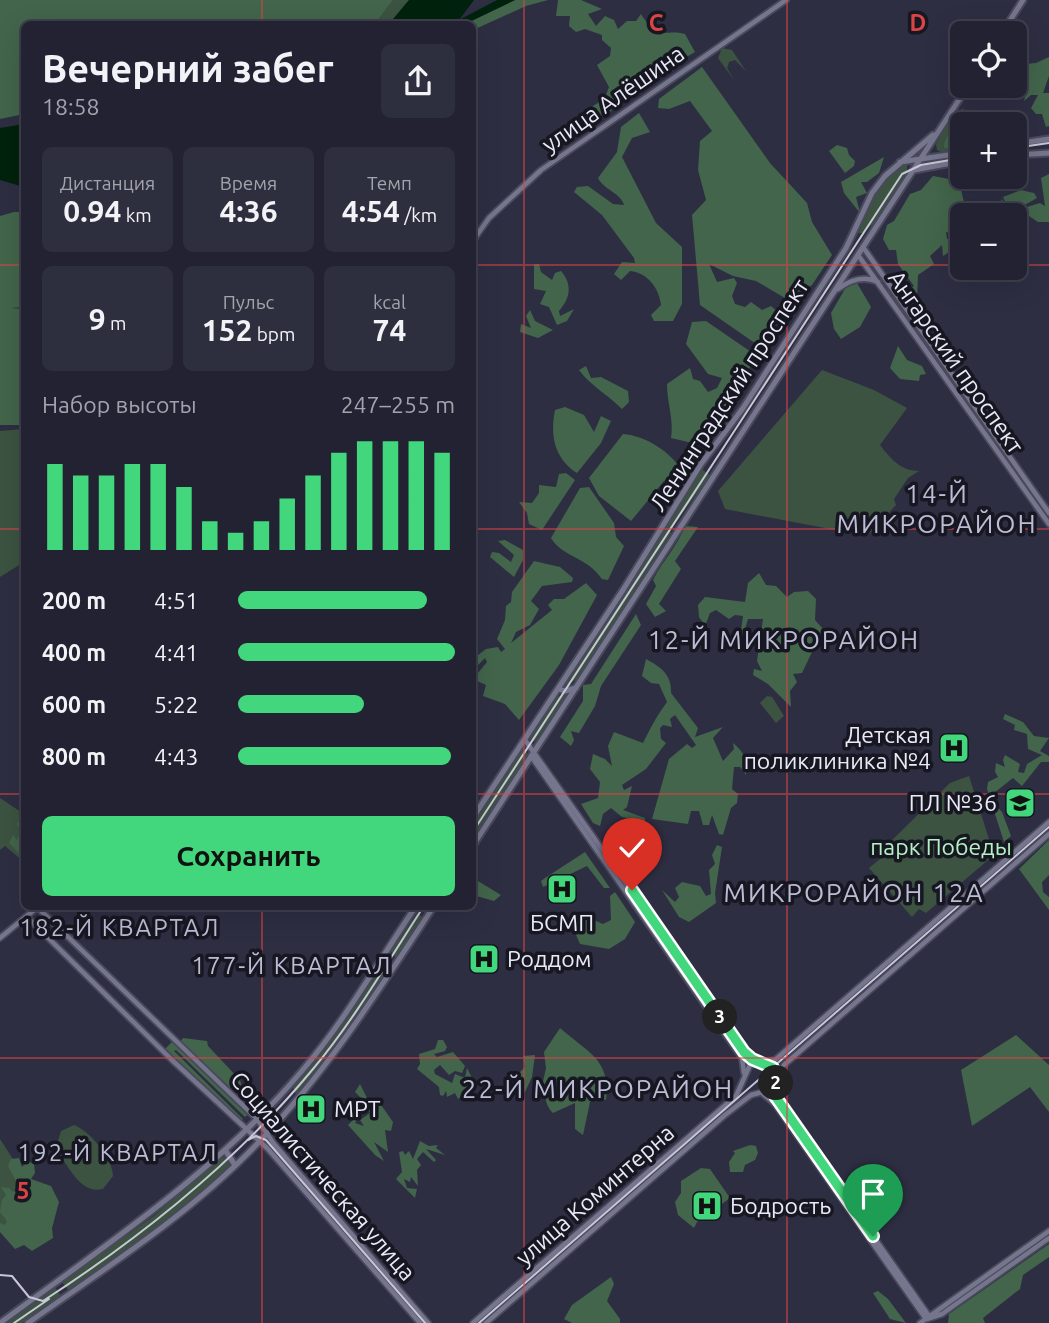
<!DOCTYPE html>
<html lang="ru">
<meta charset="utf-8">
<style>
body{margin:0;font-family:Ubuntu,sans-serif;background:#2e2f3e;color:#f1f3f6;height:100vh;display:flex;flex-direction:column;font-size:26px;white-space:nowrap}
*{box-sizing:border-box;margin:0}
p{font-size:23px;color:#a2a4ac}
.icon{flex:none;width:38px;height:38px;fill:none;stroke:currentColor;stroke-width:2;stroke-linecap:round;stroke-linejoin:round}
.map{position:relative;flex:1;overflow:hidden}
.side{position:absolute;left:21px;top:21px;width:455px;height:889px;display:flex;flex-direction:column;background:#222232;border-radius:10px;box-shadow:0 7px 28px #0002,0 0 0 2px #3f3f4d}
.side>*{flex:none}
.controls{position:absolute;left:950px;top:21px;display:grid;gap:14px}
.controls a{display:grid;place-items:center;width:77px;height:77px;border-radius:10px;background:#222232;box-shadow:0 7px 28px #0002,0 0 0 2px #3f3f4d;font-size:35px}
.pin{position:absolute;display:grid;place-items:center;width:60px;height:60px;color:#fff;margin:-72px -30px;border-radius:50% 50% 50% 0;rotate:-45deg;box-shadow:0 0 7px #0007}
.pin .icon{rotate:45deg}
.km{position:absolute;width:35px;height:35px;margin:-18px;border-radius:50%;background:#222;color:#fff;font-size:19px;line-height:35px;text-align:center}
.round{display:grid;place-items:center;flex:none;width:74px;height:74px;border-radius:10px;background:#2e2f3e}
.summary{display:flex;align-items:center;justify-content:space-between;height:119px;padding:0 21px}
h1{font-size:38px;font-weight:600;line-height:52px}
.figures{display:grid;grid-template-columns:repeat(3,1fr);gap:10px;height:119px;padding:7px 21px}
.figures div{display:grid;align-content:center;border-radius:10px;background:#2e2f3e;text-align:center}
.figures b{font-size:30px;font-weight:600}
.figures small{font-size:19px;font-weight:400}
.figures p{font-size:19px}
.chart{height:196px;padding:14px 21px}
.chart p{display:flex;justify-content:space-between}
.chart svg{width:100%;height:126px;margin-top:7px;stroke:#42d77c;stroke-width:6}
.action{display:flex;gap:14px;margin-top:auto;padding:14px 21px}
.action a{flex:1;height:80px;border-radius:10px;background:#42d77c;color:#111;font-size:28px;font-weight:600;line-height:80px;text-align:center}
ul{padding:0 21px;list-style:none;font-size:23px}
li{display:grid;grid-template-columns:112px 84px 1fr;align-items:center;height:52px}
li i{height:18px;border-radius:9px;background:#42d77c}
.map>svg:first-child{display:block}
.green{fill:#3c5341}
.forest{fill:#42654b}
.water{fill:#00220c}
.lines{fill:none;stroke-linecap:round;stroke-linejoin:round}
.tertiary-casing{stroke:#49495b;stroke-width:8}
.secondary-casing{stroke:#49495b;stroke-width:9}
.tertiary{stroke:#75758e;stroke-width:4.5}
.secondary{stroke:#75758e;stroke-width:5}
.tram{stroke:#c7c7d7;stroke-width:2}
.route-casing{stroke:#fff;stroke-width:14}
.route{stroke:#42d77c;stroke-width:9}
.grid{fill:none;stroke:#d94547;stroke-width:2;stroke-opacity:0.55}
.labels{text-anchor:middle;stroke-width:7;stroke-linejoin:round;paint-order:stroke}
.street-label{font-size:23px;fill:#e9e9f8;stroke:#171721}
.poi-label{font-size:23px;fill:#e9e9f8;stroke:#171721;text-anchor:start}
.park-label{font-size:23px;fill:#b4f1c3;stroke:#171721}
.neighbourhood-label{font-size:24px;letter-spacing:2px;fill:#bcbcd7;stroke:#171721}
.quarter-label{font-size:26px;letter-spacing:2px;fill:#bcbcd7;stroke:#171721}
.grid-label{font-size:23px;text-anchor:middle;font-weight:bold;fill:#d94547;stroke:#171721;stroke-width:7;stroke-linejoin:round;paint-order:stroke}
</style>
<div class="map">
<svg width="1049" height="1323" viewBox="0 0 1049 1323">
<rect width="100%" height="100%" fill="#2e2e43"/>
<path class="green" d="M393 0H409L389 24H375Z
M722 48 732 50 746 71 735 60 729 62 727 68 734 80 718 58Z
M963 109 974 115 979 124H962V151L945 154 937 150 936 144 955 111Z
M900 163 907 165V172L873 224 862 233H858L872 198Z
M889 288 980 419 979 420 887 290Z
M822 370 874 390 907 408 880 445C891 459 901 471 919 471L908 478 894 499 896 505 867 536 725 509 718 491Z
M24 429V562L0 577V431Z
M701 469 709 474 708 478 670 530 671 533 578 678 564 687Z
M568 694 536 740 533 742 528 738 556 697Z
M767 696 772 697 784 716 776 723 760 703Z
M523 746 528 755 473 841V825Z
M969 776 994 855 926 913 919 909 912 917 869 868 886 854 884 848 950 783Z
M0 798 24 814V862L5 846 0 850Z
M418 912 423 919 400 956 395 957 391 951Z
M389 961 391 968 364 1010 299 1094 295 1093 293 1087 338 1029 384 962Z
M74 1125C90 1131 113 1159 113 1176L103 1189C80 1195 67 1164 56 1148L61 1131Z
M0 1139 54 1223 16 1248 0 1225Z
M226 1157 230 1166 162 1225 69 1291 62 1282 155 1215 221 1158Z
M645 1177 647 1181 544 1270 541 1267Z
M537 1271 540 1274 484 1323H476Z
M54 1286 61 1296 22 1323H4Z"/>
<path class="forest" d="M0 0H393L375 24H24V114L0 119Z
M515 0H548L526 6 473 30 472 24H465Z
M558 0H581L602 9 588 14 596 26 605 16 614 20 618 29 627 21H636L641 14C659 43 664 28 685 34L695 52 664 70 655 71 642 84 636 81 624 98 621 88 611 111 597 119 587 110 599 102 609 105 606 95 609 87 597 65 610 56 611 48 602 40V35L585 29 576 32 569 26 570 16H556Z
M1049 57V76L1043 93H1049V126L1046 127 1042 114H1036L1031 108 1038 95H1031L1024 101 1029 81 1025 78 1019 86 1011 87 1015 86 1016 65 1036 63Z
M702 67 770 163 807 203 812 222 832 255 812 285 790 301 756 281 733 276 709 264 717 282 734 278 737 283 732 296 735 304 745 307 751 302 762 310 771 306 779 313 762 348 700 305 692 215 706 200 698 170 700 141 712 131 690 101 669 109 658 108 659 99Z
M639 113 650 132 632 138 622 157 656 223 682 247V304L673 321H654L651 315 661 305C659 288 648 273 630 271L621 280 614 274 622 262 635 263 634 258 602 215 574 192 577 187 588 186 613 204 624 205C621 193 604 190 598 178L617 152 621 127Z
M961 116 972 124H962V147L944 148C943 137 956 127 961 116Z
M837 145 847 148 849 155 855 161 854 166 845 173 829 151Z
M884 157 879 173 867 182H861L867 193 856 197 860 213 844 193 841 182Z
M1049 174V222H1038L1029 216 1027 207 1040 203 1045 206 1041 178Z
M933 176 949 179 960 185 965 207 970 210 951 226V233L946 232 947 239H952V250L943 256 942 245 930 256 934 264 918 275 917 299 911 289 914 286 898 264 896 250H889L883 239 887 225 894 221 910 194 921 190Z
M1021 190 1034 193 1037 198 1021 207 1027 223 1021 230 1015 228 1018 207 1012 209 1014 215H1000L998 205 1002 199 1004 206H1007L1003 197Z
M14 212H24V307L11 308 24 309V425H0V216Z
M534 264H539L541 272 552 280 555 273 561 271C573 285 570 298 559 311L560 316 574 309 567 321 557 325 549 307 540 304 546 291 534 289Z
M857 283 871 307 860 327 841 339 834 329 831 313 846 287Z
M530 310 535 321 553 330 538 338 520 332 521 324 531 328 526 316Z
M706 321 757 356 701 445 671 438C674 419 667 403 667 384L690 368 693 379 700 381 708 392 717 388 722 378 708 374 686 344 692 322Z
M898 346 907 360 922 366 926 374 920 375 919 381 900 379 890 368Z
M586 366 591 378 601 377 628 391 629 402 622 409C608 395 590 385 579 370Z
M565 407 584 415 594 432 601 416 611 421 601 443 577 473C554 458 550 435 555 410Z
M623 434C646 436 670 451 683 472L678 479 664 481 631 521 599 496 589 478Z
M566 473 575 480 542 530 529 524 527 513 519 502 532 503 539 493V485L556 487 559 474Z
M589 487 614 523 616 537 624 546 608 580 602 579C586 556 562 557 551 538L580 488Z
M685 526 698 527 675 561 681 569 659 604 666 611 655 617 646 604 656 586 653 580C663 560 677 547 685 526Z
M505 540 523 550V560L514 577 490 557 492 552 499 553 511 562 514 555 498 541Z
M534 561 560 567 573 578 572 582 542 586 531 601 539 609 530 625 516 632 511 643 552 610 548 605 554 599H564L586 583 597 595 559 665 519 720 505 704 483 696 486 685 473 679 487 662 485 658 473 670V659L486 649 498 647 501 652 505 649 497 639 505 620 506 606 511 602 512 592Z
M759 573 766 585 776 586 787 597 794 592 808 591 816 599 815 620 823 629 802 673 793 674 797 682 790 691 791 707 768 684 753 675 754 669 762 671 757 661 763 619H748L738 652 743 616 735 615 729 619 716 610 710 613 705 626 699 617 698 605 705 597 745 602 748 583Z
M636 614 641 625 601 686 595 706 579 733 571 731 574 740 571 746 560 737 583 701V685L591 684Z
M646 659C661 667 672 675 671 693L698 728 695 737 723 727 713 738 723 761 734 749 733 743C744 752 748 760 746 775L740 767H734L732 789 738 794 737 803 731 808 723 835 719 834 712 815 709 825H703L699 811H691L688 824 652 819 669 759 687 744 692 748 696 745 675 715 670 719 672 727 663 725 660 728 661 739 666 743 646 769 622 785 624 790 632 786 627 807 623 810 645 818V822L622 817 611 808 603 814 600 826 593 823 581 804 598 798 600 782 590 769 593 754 605 759 612 766 608 746 614 732 643 743C651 727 656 717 667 702L659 684 651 683 642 676Z
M1005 714 1023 722 1034 736 1049 738 1040 751 1049 756V762H1041L1022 786 1013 778 994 793 993 803 1002 812 1011 836 1004 842 987 789 988 782 998 777 995 772 996 763 1005 767 1003 760 1005 755 1020 764 1018 772 1024 773 1027 764 1042 755 1028 749 1027 734 1014 730 1015 725 1003 719Z
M21 812 24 815V858L9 843 13 835 17 840 21 830 17 824 21 819Z
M1049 840V875L1042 882 1043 892 1049 897V910L1019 869Z
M717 845 722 847 715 893 716 903 689 922 679 917 662 890 675 902 679 897 675 888 682 882 700 886 706 896 711 894 709 870 715 864 712 855Z
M585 852 610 888H604L587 866 543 887 541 881 545 878Z
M472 878H473L501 895 494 901 473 895Z
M615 892 635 922 625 939 609 949 580 944 570 921 580 914 603 924 611 920 610 896Z
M560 1028C588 1053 611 1059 606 1100L599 1098 590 1102 583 1135 575 1129V1103L553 1113C546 1106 544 1098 547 1088L542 1086 546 1068 544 1052Z
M1016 1035 1049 1065V1112L1030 1087 972 1126 961 1070Z
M183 1038 207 1041 208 1046 240 1080 244 1094 235 1092 180 1042Z
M438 1040H443L447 1047 445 1051 434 1054 437 1057 453 1052 465 1066 462 1073 455 1071 449 1075 440 1065 434 1070 435 1074 452 1083 455 1074 465 1078 467 1068 473 1080 467 1085 468 1090 458 1099 455 1093 447 1097 446 1091 443 1096 440 1095 439 1087 417 1069 420 1064 419 1054 435 1049Z
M173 1041 249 1114 245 1117 176 1050 174 1051 243 1119 240 1122 165 1049Z
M535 1055 532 1077 525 1092H521L513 1079 525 1067 523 1056Z
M360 1084 368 1100 379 1102 393 1122 391 1131 385 1130 388 1152 374 1142 384 1161 375 1155 348 1125 362 1111 355 1123 364 1126 360 1120 370 1113 364 1105 365 1102 355 1092Z
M420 1141 429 1146 438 1145 436 1148 445 1155 426 1149 436 1160 434 1162 423 1152 417 1159 421 1165 417 1170 418 1186 411 1177 410 1182 404 1179 407 1188 417 1189 415 1198 396 1179 402 1172 399 1152 403 1151 405 1155 409 1151 413 1159Z
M750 1145 756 1146 758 1153 755 1160 745 1165 743 1172H730L729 1162 735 1153 733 1151Z
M19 1158 22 1167 27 1161 34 1164 35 1173 31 1179 51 1186 59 1202 52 1228 53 1238 32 1251 24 1245 15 1249 0 1232V1223L5 1225 7 1221 0 1212 2 1200 6 1195 1 1187 9 1188 13 1192 19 1187 8 1166 11 1159Z
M701 1168 710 1169 730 1198 697 1222 694 1228 678 1215 675 1202 681 1193V1181Z
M1049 1244V1257L1023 1275 1020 1289 983 1318 985 1323H948L949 1314Z
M611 1277 614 1284 607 1301 620 1319V1323H572L564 1319 572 1305Z
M878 1291 888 1299 906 1323 890 1319 873 1293Z"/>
<path class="water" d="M409 0H474L459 20 497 0H515L465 24H389Z
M24 124V169L20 176 24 179V187L0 180V128Z"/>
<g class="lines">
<g class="tertiary-casing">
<path id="tertiary" d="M472 242 489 218 541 170 786 0
M863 247 1049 513
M858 255 1049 524
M838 289C850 280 863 275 878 282
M525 740 745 1052 758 1061
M531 756 742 1058 744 1073
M38 908 257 1119 274 1144 428 1323
M28 918 172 1060 268 1149 420 1323
M0 938 39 906
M766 1063 773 1068 776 1077
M775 1086V1096L929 1316
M763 1094 775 1104 926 1319
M927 1319 942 1314 1049 1238
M473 1323 736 1096 750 1065 775 1060 1049 822
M486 1323 725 1115 751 1095 770 1090 784 1065 1049 834
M920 1323 1049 1231"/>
</g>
<g class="secondary-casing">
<path id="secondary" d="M1002 33 1023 0
M1015 144 1049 139
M1015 155 1049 153
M900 162 962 153
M914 170 962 161
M559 689 565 691 576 688
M472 819 623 590 701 464 743 408 846 248 872 193 885 176 933 135
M472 847 968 86
M225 1150 235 1165
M0 1323C106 1245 215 1173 301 1072 345 1021 378 962 416 906
M28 1323C107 1267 190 1214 257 1144 327 1072 379 990 434 906"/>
</g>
<use href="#tertiary" class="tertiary"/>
<use href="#secondary" class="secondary"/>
<path class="tram" d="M1015 148 1049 143
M472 833 902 174 921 165 962 158
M248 1140 256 1136 266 1140 425 1323
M0 1275 12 1276 29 1297 43 1301C143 1236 237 1161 313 1069 355 1019 388 961 424 906
M14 1323 49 1299
M479 1323 1049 827"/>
</g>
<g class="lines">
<g class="route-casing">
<path id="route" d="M632 890 744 1052 752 1059 773 1068 776 1076 775 1096 873 1236"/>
</g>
<use href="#route" class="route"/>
</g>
<path class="grid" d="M262 0V24M524 0V1323M787 0V1323M0 265H24M472 265H962M1015 265H1049M0 529H24M472 529H1049M0 794H24M472 794H1049M262 906V1323M0 1058H1049"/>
<defs>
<g id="hospital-square" transform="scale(1.575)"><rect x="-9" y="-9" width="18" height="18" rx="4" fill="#42d77c" stroke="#171721"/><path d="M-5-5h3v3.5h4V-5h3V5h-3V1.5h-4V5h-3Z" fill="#111"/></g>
<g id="university-square" transform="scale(1.575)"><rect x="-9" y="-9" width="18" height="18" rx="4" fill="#42d77c" stroke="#171721"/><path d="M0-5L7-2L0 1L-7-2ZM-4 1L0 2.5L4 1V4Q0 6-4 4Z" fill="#111"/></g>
</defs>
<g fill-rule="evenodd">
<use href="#hospital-square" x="954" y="748"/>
<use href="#university-square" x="1020" y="803"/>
<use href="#hospital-square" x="562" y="889"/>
<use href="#hospital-square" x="484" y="959"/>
<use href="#hospital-square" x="311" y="1109"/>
<use href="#hospital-square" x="707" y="1206"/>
</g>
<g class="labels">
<g class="street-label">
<text transform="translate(613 99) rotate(-35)" y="8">улица Алёшина</text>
<text transform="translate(956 362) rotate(55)" y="8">Ангарский проспект</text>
<text transform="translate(729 395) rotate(-57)" y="8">Ленинградский проспект</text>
<text transform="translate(323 1176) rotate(49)" y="8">Социалистическая улица</text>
<text transform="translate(595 1195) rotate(-41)" y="8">улица Коминтерна</text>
</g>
<g class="poi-label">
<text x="931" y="743" text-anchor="end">Детская<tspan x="931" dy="26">поликлиника №4</tspan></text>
<text x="997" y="811" text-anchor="end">ПЛ №36</text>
<text x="562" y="931" text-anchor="middle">БСМП</text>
<text x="507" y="967">Роддом</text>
<text x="334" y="1117">МРТ</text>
<text x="730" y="1214">Бодрость</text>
</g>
<g class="park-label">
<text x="941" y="855">парк Победы</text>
</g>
<g class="neighbourhood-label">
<text x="120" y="936">182-Й КВАРТАЛ</text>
<text x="292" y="974">177-Й КВАРТАЛ</text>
<text x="118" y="1161">192-Й КВАРТАЛ</text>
</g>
<g class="quarter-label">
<text x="937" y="503">14-Й<tspan x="937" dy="30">МИКРОРАЙОН</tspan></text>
<text x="784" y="649">12-Й МИКРОРАЙОН</text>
<text x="854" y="902">МИКРОРАЙОН 12А</text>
<text x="598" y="1098">22-Й МИКРОРАЙОН</text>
</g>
</g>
<g class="grid-label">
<text x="656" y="31">C</text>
<text x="918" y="31">D</text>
<text x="23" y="1199">5</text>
</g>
</svg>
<div class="controls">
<a><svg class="icon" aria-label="locate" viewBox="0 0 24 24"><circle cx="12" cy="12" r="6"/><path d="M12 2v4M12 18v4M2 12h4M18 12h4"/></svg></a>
<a>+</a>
<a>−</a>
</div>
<div class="pin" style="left:873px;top:1236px;background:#1e9e55"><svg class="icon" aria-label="arrive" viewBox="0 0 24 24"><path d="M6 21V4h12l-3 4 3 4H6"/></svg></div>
<div class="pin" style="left:632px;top:890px;background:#d93025"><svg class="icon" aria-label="check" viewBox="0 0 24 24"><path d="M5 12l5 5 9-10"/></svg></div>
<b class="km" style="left:776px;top:1083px">2</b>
<b class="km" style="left:720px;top:1017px">3</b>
<section class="side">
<div class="summary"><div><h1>Вечерний забег</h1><p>18:58</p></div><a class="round"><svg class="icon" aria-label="share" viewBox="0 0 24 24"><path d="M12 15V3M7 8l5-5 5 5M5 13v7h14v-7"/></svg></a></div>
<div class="figures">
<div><p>Дистанция</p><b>0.94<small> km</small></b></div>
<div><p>Время</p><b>4:36</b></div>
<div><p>Темп</p><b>4:54<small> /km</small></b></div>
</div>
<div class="figures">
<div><b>9<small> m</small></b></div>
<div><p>Пульс</p><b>152<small> bpm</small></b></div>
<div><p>kcal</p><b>74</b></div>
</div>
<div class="chart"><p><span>Набор высоты</span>247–255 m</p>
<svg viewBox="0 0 160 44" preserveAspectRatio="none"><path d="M5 44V14M15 44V18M25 44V18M35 44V14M45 44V14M55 44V22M65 44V34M75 44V38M85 44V34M95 44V26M105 44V18M115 44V10M125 44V6M135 44V6M145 44V6M155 44V10"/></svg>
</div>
<ul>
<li><b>200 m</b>4:51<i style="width:87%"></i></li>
<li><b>400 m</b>4:41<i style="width:100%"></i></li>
<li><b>600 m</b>5:22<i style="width:58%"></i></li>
<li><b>800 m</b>4:43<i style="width:98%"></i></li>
</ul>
<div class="action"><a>Сохранить</a></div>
</section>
</div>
